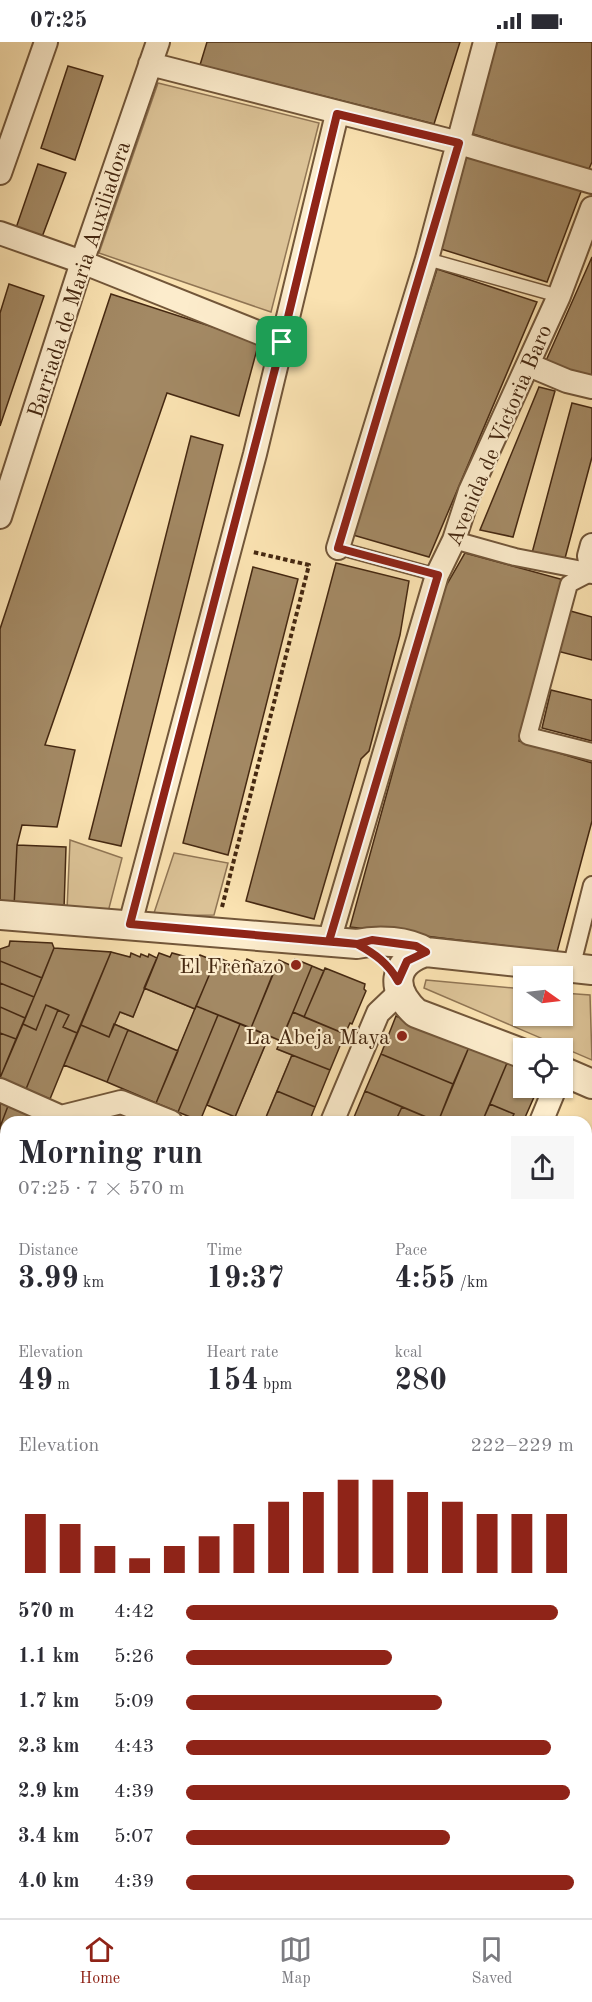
<!DOCTYPE html>
<meta charset="utf-8">
<style>
body{margin:0;font-family:"Old Standard TT",serif;background:#f7f7f7;color:#2b2b33;height:100vh;display:flex;flex-direction:column;font-size:22px;white-space:nowrap}
*{box-sizing:border-box;margin:0}
p{font-size:20px;color:#7c7c81}
.icon{flex:none;width:33px;height:33px;fill:none;stroke:currentColor;stroke-width:2;stroke-linecap:round;stroke-linejoin:round}
.map{position:relative;flex:1;overflow:hidden}
.panel{position:absolute;left:0px;top:1074px;width:592px;height:802px;display:flex;flex-direction:column;background:#fff;border-radius:18px 18px 0 0;box-shadow:0 2px 4px #0004}
.panel>*{flex:none}
.needle{width:39px;rotate:104deg}
.fabs{position:absolute;left:513px;top:924px;display:grid;gap:12px}
.fabs a{display:grid;place-items:center;width:60px;height:60px;border-radius:0px;background:#fff;box-shadow:0 2px 4px #0004;font-size:30px}
.pin{position:absolute;display:grid;place-items:center;width:51px;height:51px;color:#fff;margin:-26px;border-radius:12px;box-shadow:0 3px 9px #0006}
.round{display:grid;place-items:center;flex:none;width:63px;height:63px;border-radius:0px;background:#f7f7f7}
.overview{display:flex;align-items:center;justify-content:space-between;height:102px;padding:0 18px}
h1{font-size:33px;font-weight:800;line-height:45px}
.stats{display:grid;grid-template-columns:repeat(3,1fr);gap:9px;height:102px;padding:6px 18px}
.stats div{display:grid;align-content:center}
.stats b{font-size:30px;font-weight:800}
.stats small{font-size:16px;font-weight:400}
.stats p{font-size:16px}
.chart{height:168px;padding:12px 18px}
.chart p{display:flex;justify-content:space-between}
.chart svg{width:100%;height:108px;margin-top:6px;stroke:#8f2418;stroke-width:6}
ul{padding:0 18px;list-style:none;font-size:20px}
li{display:grid;grid-template-columns:96px 72px 1fr;align-items:center;height:45px}
li i{height:15px;border-radius:8px;background:#8f2418}
.status{display:flex;justify-content:space-between;align-items:center;height:42px;padding:0 30px;background:#fff;direction:ltr}
.status svg{height:16px;fill:currentColor}
.dock{display:flex;justify-content:space-around;align-items:center;height:84px;border-top:2px solid #e1e1e2;background:#fff;font-size:16px;color:#7c7c81}
.dock a{display:grid;justify-items:center;gap:3px}
.dock .selected{color:#8f2418}
.map>svg:first-child{display:block}
.green{fill:#dbc296;stroke:#907554;stroke-width:1.5}
.building{fill:#a38964;stroke:#452811;stroke-width:1.5}
.lines{fill:none;stroke-linecap:round;stroke-linejoin:round}
.service-casing{stroke:#725639;stroke-width:15}
.pedestrian-casing{stroke:#725639;stroke-width:20}
.minor-casing{stroke:#725639;stroke-width:26}
.tertiary-casing{stroke:#725639;stroke-width:32}
.path{stroke:#452811;stroke-width:4;stroke-dasharray:4.5 3;stroke-linecap:butt}
.service{stroke:#fceccc;stroke-width:12}
.pedestrian{stroke:#fceccc;stroke-width:16}
.minor{stroke:#fceccc;stroke-width:22}
.tertiary{stroke:#fceccc;stroke-width:28}
.route-casing{stroke:#fff;stroke-width:12}
.route{stroke:#8f2418;stroke-width:8}
.poi-dot{fill:#8f2418;stroke:#fceccc;stroke-width:2}
.labels{text-anchor:middle;stroke-width:4.5;stroke-linejoin:round;paint-order:stroke}
.street-label{font-size:22px;fill:#452811;stroke:#fceccc}
.poi-label{font-size:22px;fill:#452811;stroke:#fceccc;text-anchor:end}
</style>
<div class="status"><b>07:25</b><svg viewBox="0 0 49 12"><path d="M0 12V9h3v3zM5 12V6h3v6zM10 12V3h3v9zM15 12V0h3v12zM26 1h20v11H26zM47 4h2v5h-2z"/></svg></div>
<div class="map">
<svg width="592" height="1876" viewBox="0 0 592 1876">
<rect width="100%" height="100%" fill="#fae2b1"/>
<filter id="stains"><feTurbulence type="fractalNoise" baseFrequency=".00333" numOctaves="4"/><feColorMatrix values="0 0 0 0 .2 0 0 0 0 .09 0 0 0 0 .02 0 0 0 .5 -.17"/></filter>
<radialGradient id="worn" r=".72"><stop offset=".6" stop-color="#630" stop-opacity="0"/><stop offset="1" stop-color="#630" stop-opacity=".3"/></radialGradient>
<path class="green" d="M158 41 319 81 271 270 99 211Z
M70 798 122 816 108 870 67 868Z
M174 811 228 821 214 873 153 874Z
M426 938 523 947 524 974H562L563 951 590 953 592 1018 424 946Z
M144 946 195 967 178 1009 114 982 120 970 133 975Z
M269 994 281 999 277 1007 292 1013 264 1080H247L235 1075Z
M0 1457 6 1459V1801L0 1798Z"/>
<path class="building" d="M207 0H460L434 82 200 23Z
M496 0H592V120L588 129 470 91Z
M68 24 103 34 75 118 41 106Z
M467 113 582 147 547 240 441 207Z
M38 122 66 131 42 195 16 186Z
M592 215V336L545 321Z
M437 227 537 260 429 515 353 493Z
M9 242 44 254 0 384V271Z
M111 252 259 300 239 374 167 351 45 703 75 708 57 785 22 783 17 803 14 865 0 864V587Z
M539 345 555 349 513 495 480 488Z
M572 361 592 366V415L564 520 532 511Z
M191 394 223 403 121 804 89 797Z
M465 511 564 538 519 699 592 721V779L557 910 350 885 442 551Z
M336 521 409 539 400 593 369 709 361 717 314 877 246 859Z
M253 525 298 537 228 813 183 801Z
M567 568 592 575V618L557 609Z
M551 648 592 658V699L542 686Z
M17 803 66 805 64 867 14 865Z
M10 899 52 901 54 906 42 936 0 919V907L9 904Z
M54 906 111 910 77 991 63 985 69 973 46 963 36 988 23 982Z
M111 910 130 915 131 911 140 915 141 912 148 915 149 912 157 916 133 975 120 970 109 995 81 983Z
M159 911 170 915 172 911 198 918 200 913 215 919 195 967 144 946Z
M217 915 233 922 235 918 245 922 247 917 262 924 264 919 276 924 251 986 196 964Z
M295 917 312 924 281 999 251 986 279 918 292 924Z
M0 919 42 936 34 955 0 941Z
M312 924 324 929 304 975 293 970Z
M325 926 365 942 364 947 366 949 352 982 350 981 345 992 304 975Z
M0 941 34 955 25 976 0 965Z
M46 963 58 968 26 1047 0 1036 23 982 36 988Z
M196 964 218 973 178 1070 156 1061Z
M0 965 25 976 16 997 0 991Z
M58 968 69 973 63 985 77 991 50 1057 26 1047Z
M293 970 345 992 330 1028 277 1007Z
M218 973 240 982 200 1079 178 1070Z
M396 974 469 1005 453 1042 381 1012Z
M114 982 128 988 107 1040 64 1023 81 983 109 995Z
M240 982 269 994 235 1075 207 1063Z
M128 988 178 1009 156 1061 107 1040Z
M0 991 16 997 0 1036Z
M469 1005 507 1021 482 1080H438Z
M381 1012 453 1042 438 1080 365 1049Z
M292 1013 330 1028 315 1065 277 1049Z
M507 1021 524 1028V1046H538L523 1080 512 1076 514 1072 490 1062Z
M277 1049 315 1065 309 1080H264Z
M365 1049 402 1065 395 1080H352Z
M0 1061 8 1064 0 1085Z
M490 1062 514 1072 512 1076 521 1080H482Z
M8 1064 44 1080H6V1127L0 1125V1085Z
M402 1065 438 1080H395Z
M118 1067 149 1080H112Z
M586 1097 592 1099V1165L586 1163Z
M0 1125 6 1127V1172L0 1183Z
M586 1163 592 1165V1179L586 1193Z
M586 1252 592 1254V1319L586 1317Z
M0 1256 6 1259V1325L0 1323Z
M586 1317 592 1319V1366L586 1364Z
M0 1323 6 1325 0 1346Z
M6 1332V1391L0 1389V1346Z
M586 1381 592 1384V1430L586 1428Z
M586 1428 592 1430V1446L586 1459Z
M591 1501H592V1560L586 1558V1512Z
M586 1617 592 1619V1656L588 1664Z
M0 1844 6 1846V1870H43L41 1876H0Z
M157 1870H183L181 1876H170Z
M300 1870H341L347 1873 346 1876H298Z
M348 1870H391L388 1876H353L347 1873Z
M391 1870H432L429 1876H388Z
M432 1870H444L457 1876H429Z"/>
<g class="lines">
<g class="service-casing">
<path id="service" d="M427 217 559 254
M338 506 437 533"/>
</g>
<g class="pedestrian-casing">
<path id="pedestrian" d="M454 498 515 515 592 530
M592 530 569 542 528 694 592 710
M571 926 592 843"/>
</g>
<g class="minor-casing">
<path id="minor" d="M150 22 459 101 592 140
M0 131 46 0
M0 191 82 220 282 300
M529 323 567 339 592 345
M0 475 82 220 158 0
M592 503 589 514 592 530
M338 506 427 217 485 0
M130 882 255 412 337 72
M329 899 437 533 454 498 470 449 559 254 592 166
M0 1048 61 1075 121 1060 171 1080
M332 1080 378 971 399 951
M541 1080 555 1046
M0 1215 6 1201
M586 1224 592 1211
M0 1243 6 1245
M586 1373 592 1375
M0 1430 6 1433
M586 1492 592 1479
M586 1582 592 1584
M0 1830 6 1832
M475 1870 488 1876
M56 1876 58 1870
M285 1876 287 1870"/>
</g>
<g class="tertiary-casing">
<path id="tertiary" d="M0 873 357 902C379 897 407 899 426 910L592 928
M426 910C391 921 391 948 416 971L524 1012
M562 1029 592 1042
M586 1706 592 1694
M517 1876 519 1870"/>
</g>
<path class="path" d="M222 865 309 523 253 510"/>
<use href="#service" class="service"/>
<use href="#pedestrian" class="pedestrian"/>
<use href="#minor" class="minor"/>
<use href="#tertiary" class="tertiary"/>
</g>
<g class="lines">
<g class="route-casing">
<path id="route" d="M282 300 130 882 357 902C375 912 388 921 398 939L407 919 426 910 416 904 372 898 357 902 329 899 438 533 338 506 459 101 337 72 282 300"/>
</g>
<use href="#route" class="route"/>
</g>
<g class="poi-dot">
<circle cx="296" cy="923" r="6"/>
<circle cx="402" cy="994" r="6"/>
</g>
<g class="labels">
<g class="street-label">
<text transform="translate(78 237) rotate(-72)" y="8">Barriada de Maria Auxiliadora</text>
<text transform="translate(498 393) rotate(-67)" y="8">Avenida de Victoria Baro</text>
</g>
<g class="poi-label">
<text x="284" y="931">El Frenazo</text>
<text x="390" y="1002">La Abeja Maya</text>
</g>
</g>
<rect width="100%" height="100%" filter="url(#stains)"/>
<rect width="100%" height="100%" fill="url(#worn)"/>
</svg>
<div class="fabs">
<a><svg class="needle" viewBox="-14 -14 28 28"><path d="M0-13l5 13h-10z" fill="#e53935"/><path d="M0 13l5-13h-10z" fill="#7c7c81"/></svg></a>
<a><svg class="icon" aria-label="locate" viewBox="0 0 24 24"><circle cx="12" cy="12" r="6"/><path d="M12 2v4M12 18v4M2 12h4M18 12h4"/></svg></a>
</div>
<div class="pin" style="left:282px;top:300px;background:#1e9e55"><svg class="icon" aria-label="arrive" viewBox="0 0 24 24"><path d="M6 21V4h12l-3 4 3 4H6"/></svg></div>
<section class="panel">
<div class="overview"><div><h1>Morning run</h1><p>07:25 · 7 × 570 m</p></div><a class="round"><svg class="icon" aria-label="share" viewBox="0 0 24 24"><path d="M12 15V3M7 8l5-5 5 5M5 13v7h14v-7"/></svg></a></div>
<div class="stats">
<div><p>Distance</p><b>3.99<small> km</small></b></div>
<div><p>Time</p><b>19:37</b></div>
<div><p>Pace</p><b>4:55<small> /km</small></b></div>
</div>
<div class="stats">
<div><p>Elevation</p><b>49<small> m</small></b></div>
<div><p>Heart rate</p><b>154<small> bpm</small></b></div>
<div><p>kcal</p><b>280</b></div>
</div>
<div class="chart"><p><span>Elevation</span>222–229 m</p>
<svg viewBox="0 0 160 44" preserveAspectRatio="none"><path d="M5 44V20M15 44V24M25 44V33M35 44V38M45 44V33M55 44V29M65 44V24M75 44V15M85 44V11M95 44V6M105 44V6M115 44V11M125 44V15M135 44V20M145 44V20M155 44V20"/></svg>
</div>
<ul>
<li><b>570 m</b>4:42<i style="width:96%"></i></li>
<li><b>1.1 km</b>5:26<i style="width:53%"></i></li>
<li><b>1.7 km</b>5:09<i style="width:66%"></i></li>
<li><b>2.3 km</b>4:43<i style="width:94%"></i></li>
<li><b>2.9 km</b>4:39<i style="width:99%"></i></li>
<li><b>3.4 km</b>5:07<i style="width:68%"></i></li>
<li><b>4.0 km</b>4:39<i style="width:100%"></i></li>
</ul>
</section>
</div>
<nav class="dock">
<a class="selected"><svg class="icon" aria-label="home" viewBox="0 0 24 24"><path d="M3 11l9-7 9 7M6 9v11h12V9"/></svg>Home</a>
<a><svg class="icon" aria-label="map" viewBox="0 0 24 24"><path d="M3 6l6-2 6 2 6-2v14l-6 2-6-2-6 2zM9 4v14M15 6v14"/></svg>Map</a>
<a><svg class="icon" aria-label="saved" viewBox="0 0 24 24"><path d="M7 4h10v16l-5-4-5 4z"/></svg>Saved</a>
</nav>
